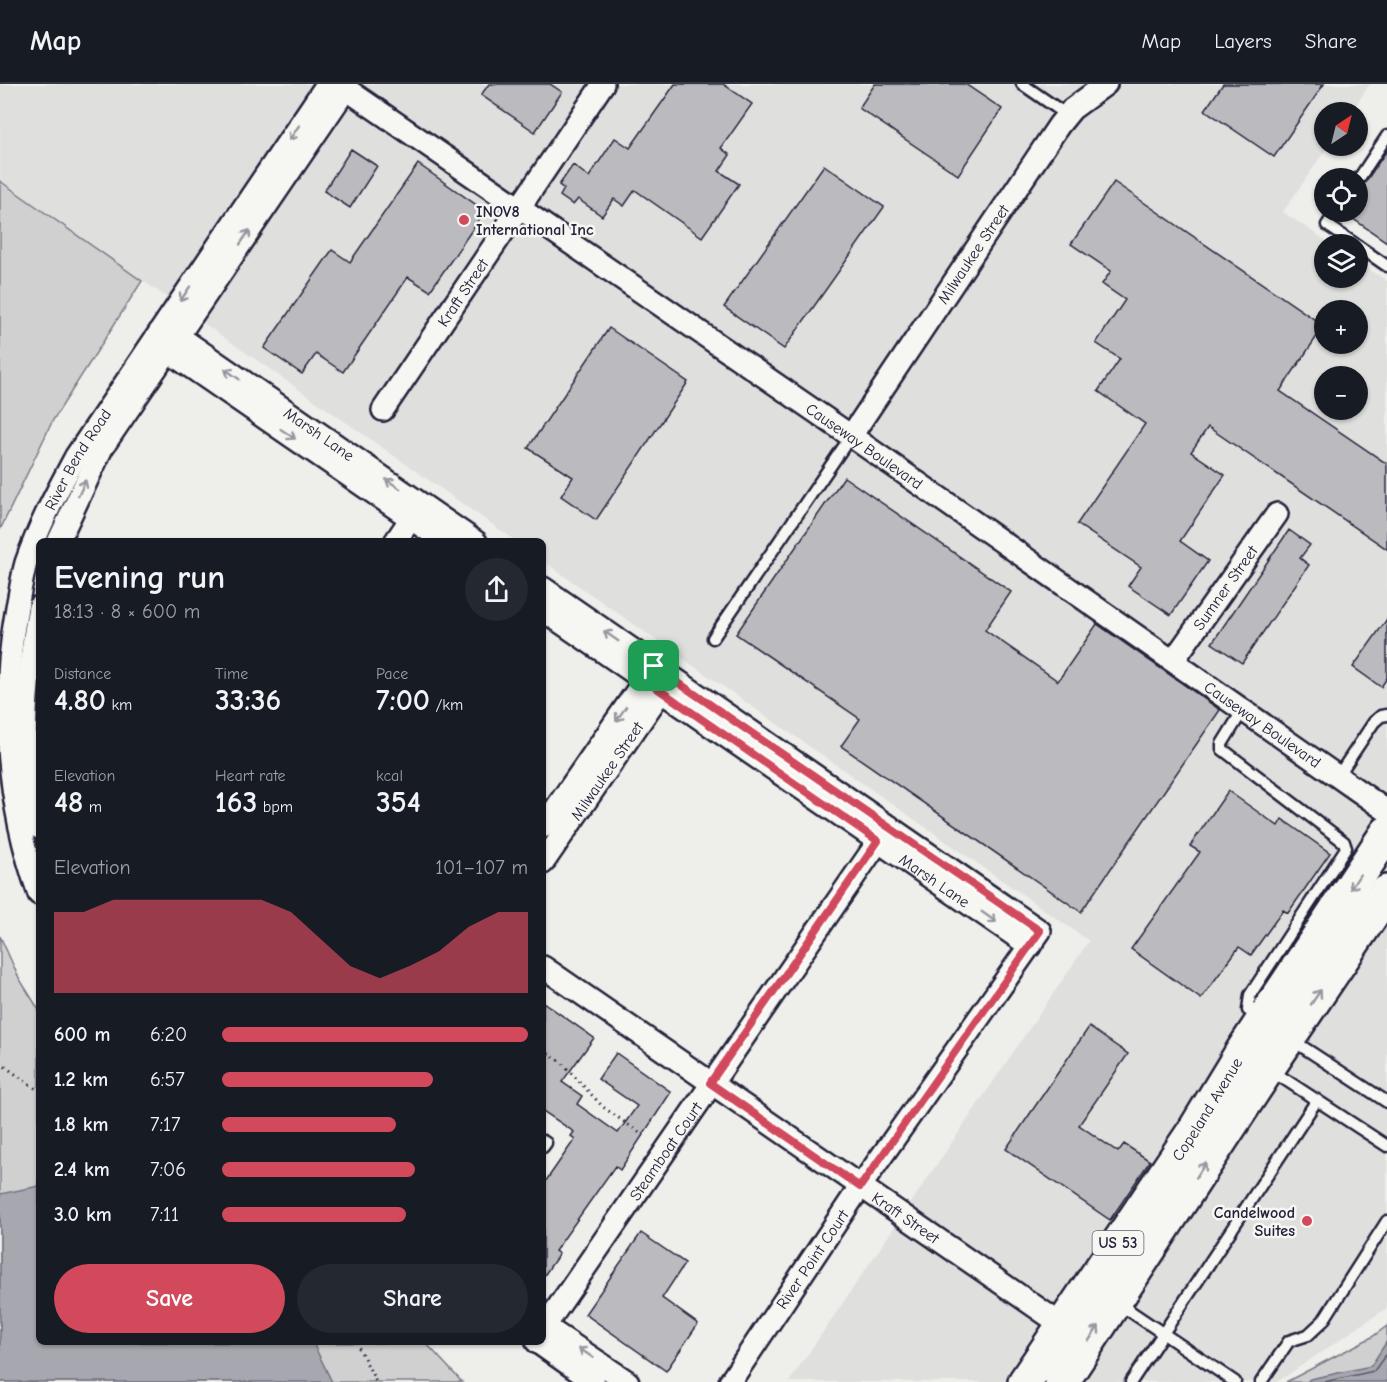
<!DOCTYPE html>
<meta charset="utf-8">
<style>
body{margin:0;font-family:"Comic Neue",sans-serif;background:#242831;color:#f1f3f6;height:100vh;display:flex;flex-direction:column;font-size:22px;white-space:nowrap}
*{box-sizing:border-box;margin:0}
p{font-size:20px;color:#9ea1a6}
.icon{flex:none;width:33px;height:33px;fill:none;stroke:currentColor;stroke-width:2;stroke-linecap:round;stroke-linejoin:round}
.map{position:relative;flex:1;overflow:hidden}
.details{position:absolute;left:36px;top:454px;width:510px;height:807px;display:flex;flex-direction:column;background:#171b24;border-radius:9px;box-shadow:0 2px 4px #0004}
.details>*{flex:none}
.needle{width:39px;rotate:35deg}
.buttons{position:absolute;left:1314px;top:18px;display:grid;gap:12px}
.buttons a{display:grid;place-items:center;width:54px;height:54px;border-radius:50%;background:#171b24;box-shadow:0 2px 4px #0004;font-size:30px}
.pin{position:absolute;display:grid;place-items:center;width:51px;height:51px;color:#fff;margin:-26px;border-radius:12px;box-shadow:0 3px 9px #0006}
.round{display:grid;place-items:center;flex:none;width:63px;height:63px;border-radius:32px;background:#242831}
.overview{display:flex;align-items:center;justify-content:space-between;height:102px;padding:0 18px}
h1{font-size:33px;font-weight:700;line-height:45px}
.stats{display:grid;grid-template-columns:repeat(3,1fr);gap:9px;height:102px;padding:6px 18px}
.stats div{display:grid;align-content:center}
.stats b{font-size:30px;font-weight:700}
.stats small{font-size:16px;font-weight:400}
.stats p{font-size:16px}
.chart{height:168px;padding:12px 18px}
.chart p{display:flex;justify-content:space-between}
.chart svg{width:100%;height:108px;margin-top:6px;fill:#d1495b;opacity:.7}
.button{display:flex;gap:12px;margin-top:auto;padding:12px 18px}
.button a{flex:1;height:69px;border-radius:36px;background:#d1495b;color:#fff;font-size:24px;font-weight:700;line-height:69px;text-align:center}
.button a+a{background:#242831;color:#f1f3f6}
ul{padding:0 18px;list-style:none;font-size:20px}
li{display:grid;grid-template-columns:96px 72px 1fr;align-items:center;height:45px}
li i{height:15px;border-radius:8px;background:#d1495b}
header{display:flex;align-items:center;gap:36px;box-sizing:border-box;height:84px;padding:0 30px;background:#171b24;border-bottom:2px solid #363941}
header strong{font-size:28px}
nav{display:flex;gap:33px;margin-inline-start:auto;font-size:21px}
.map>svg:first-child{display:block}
.built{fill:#dfdfde;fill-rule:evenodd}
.green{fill:#d0d0d1;stroke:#797986;stroke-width:1.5}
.water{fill:#a7a7af;stroke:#727281;stroke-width:1.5}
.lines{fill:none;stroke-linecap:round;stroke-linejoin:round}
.shore{stroke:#575769;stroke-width:1.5}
.building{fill:#bbbbbf;stroke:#22223b;stroke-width:1.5}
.lane-casing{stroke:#22223b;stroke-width:15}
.street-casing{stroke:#22223b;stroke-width:26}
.highway-casing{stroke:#22223b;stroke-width:38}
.path{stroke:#22223b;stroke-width:3;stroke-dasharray:1.5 4.5;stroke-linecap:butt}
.lane{stroke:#f6f6f2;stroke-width:10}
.street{stroke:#f6f6f2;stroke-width:21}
.highway{stroke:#f6f6f2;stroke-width:33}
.oneway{stroke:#9797a0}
.route-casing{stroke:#fff;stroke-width:12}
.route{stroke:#d1495b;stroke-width:8}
.poi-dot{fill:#d1495b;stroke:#f6f6f2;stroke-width:2}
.labels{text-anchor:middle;stroke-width:5;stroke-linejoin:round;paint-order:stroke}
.shield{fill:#f6f6f2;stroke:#626272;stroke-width:1.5}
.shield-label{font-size:15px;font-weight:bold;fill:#22223b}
.poi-label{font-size:16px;font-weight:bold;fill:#22223b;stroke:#f6f6f2;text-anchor:start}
.street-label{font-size:16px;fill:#22223b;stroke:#f6f6f2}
</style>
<header>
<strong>Map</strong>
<nav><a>Map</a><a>Layers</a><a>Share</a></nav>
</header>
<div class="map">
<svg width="1387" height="1298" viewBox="0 0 1387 1298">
<rect width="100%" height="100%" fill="#eeeeeb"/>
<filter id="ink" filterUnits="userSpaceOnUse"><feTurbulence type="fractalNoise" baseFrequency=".0167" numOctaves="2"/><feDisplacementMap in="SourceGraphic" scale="12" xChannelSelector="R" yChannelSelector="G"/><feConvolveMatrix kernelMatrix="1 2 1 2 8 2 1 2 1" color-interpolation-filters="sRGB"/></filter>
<g filter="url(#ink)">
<path class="built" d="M0 0H1370L1351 28H1324V62H1328L1283 128 1331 160H1324V194H1358V178L1387 197V1224L1277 1298H789L1089 857 543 477V458L516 457 0 97ZM1324 226H1358V260H1324ZM1324 292H1358V326H1324Z"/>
<path class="green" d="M0 97 142 197 53 336 0 446Z
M0 852 19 894 39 926V1258L426 1259 462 1298H0Z
M1387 1242V1298H1286L1372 1253Z"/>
<path class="water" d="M39 1102V1258L313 1259 332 1298H0V1110Z
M1387 1257V1298H1307L1310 1295 1371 1282Z"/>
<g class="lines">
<path class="shore" d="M1324 1298 1374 1287 1387 1269"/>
</g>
<path class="building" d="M489 0H550L562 8 535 48 481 11Z
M675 0H723L752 20 721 64 730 71 719 87 739 100 702 153 635 106 624 122 614 115 602 132 578 115 573 121 560 112 564 105 559 101 573 81 589 93 615 54 630 64Z
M875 0H965L1002 25 958 91 859 24Z
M1223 0H1324L1274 73 1205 26Z
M351 65 377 82 350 124 324 107Z
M1387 66V158L1343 128H1358V109Z
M418 80 485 127 430 207 408 193 343 288 316 270 302 290 264 264 332 166 350 178Z
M824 81 884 123 784 265 724 223Z
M1114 98 1324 242 1280 307 1387 380V465L1208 343 1191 368 1225 391 1180 457 1208 477 1171 531 1128 502 1141 483 1077 440 1145 340 1098 307 1120 275 1096 259 1125 216 1102 200 1111 187 1071 160Z
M609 244 688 298 596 436 561 412 573 393 528 364Z
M844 393 1011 508 985 546 1058 597 1097 540 1220 626 1081 828 841 662 860 635 736 550Z
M1289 446 1310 461 1300 474 1309 481 1242 579 1212 559Z
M1387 535V594L1381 603 1353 583Z
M1228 707 1278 742 1282 735 1330 769 1288 829 1283 826 1251 871 1239 863 1201 915 1131 865 1200 768 1190 762Z
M543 918 594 954 562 998 582 1012 577 1020 618 1049 637 1022 598 995 616 969 671 1008 620 1086 615 1082 555 1167 559 1170 543 1193V1101L575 1055 571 1052 574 1048 543 1027Z
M1089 943 1128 970 1079 1041 1118 1068 1124 1060 1150 1077 1110 1136 1006 1065Z
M641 1149 685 1179 662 1214 698 1240 666 1287 585 1230Z"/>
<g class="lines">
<g class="lane-casing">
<path id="lane" d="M1022 0 1067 31
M1358 96 1387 52
M1336 128 1327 141 1355 160
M1358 162 1387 182
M713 554 851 352
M1243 626 1222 660V665L1344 758 1346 764 1250 911 1248 926 1259 933
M1338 692 1374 638 1381 632 1387 631
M1292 956 1387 1018
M1272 987 1387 1062
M543 1057 546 1059 543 1063
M1118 1219 1235 1298
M1131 1298 1317 1016
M1261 1298 1289 1257 1308 1251 1323 1237 1387 1137"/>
</g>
<g class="street-casing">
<g id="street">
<path id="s1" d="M339 0 851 352 1387 727"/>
<path id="s2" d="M168 245 476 458"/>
<path d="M156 259 445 458"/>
<path id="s3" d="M383 326 603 0"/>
<path id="s4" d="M851 352 1059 41 1072 25 1106 0"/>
<path d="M58 458 102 364 346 5"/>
<path d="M395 458 418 424"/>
<path d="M543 504 1040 847 860 1103 730 1298"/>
<path d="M39 523C27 593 16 674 39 744"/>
<path id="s5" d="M543 526 1030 862"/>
<path id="s6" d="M1173 577 1277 430"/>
<path d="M543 743 652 585"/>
<path id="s7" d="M543 779 669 596"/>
<path id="s8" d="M39 810C6 718 0 619 17 523 20 509 22 493 26 479 39 441 58 406 76 372L327 0"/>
<path id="s9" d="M543 883 1062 1241"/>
<path d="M543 1241 628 1298"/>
<path id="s10" d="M543 1245 889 742"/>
<path d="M537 1258 594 1298"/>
</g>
</g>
<g class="highway-casing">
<g id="highway">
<path id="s11" d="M1025 1298 1194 1047 1242 968 1387 749"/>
<path d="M1062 1298 1268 984 1387 808"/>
</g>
</g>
<path class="path" d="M543 966 561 978 603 1023 647 1054
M0 979 39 1007
M356 1258 376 1298"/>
<use href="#lane" class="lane"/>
<use href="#street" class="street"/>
<use href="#highway" class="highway"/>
</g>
<defs><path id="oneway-shaft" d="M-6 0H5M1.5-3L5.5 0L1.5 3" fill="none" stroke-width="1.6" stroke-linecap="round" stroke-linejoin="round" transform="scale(1.5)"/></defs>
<g class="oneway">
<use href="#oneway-shaft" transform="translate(294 49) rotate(124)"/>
<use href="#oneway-shaft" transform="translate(245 153) rotate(-56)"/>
<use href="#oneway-shaft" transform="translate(185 210) rotate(124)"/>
<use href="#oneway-shaft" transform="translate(232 290) rotate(-145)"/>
<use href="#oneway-shaft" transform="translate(288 350) rotate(34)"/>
<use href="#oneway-shaft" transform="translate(393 400) rotate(-146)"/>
<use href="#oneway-shaft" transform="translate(82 404) rotate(-65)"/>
<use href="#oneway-shaft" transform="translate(611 552) rotate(-145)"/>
<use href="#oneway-shaft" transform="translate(621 630) rotate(125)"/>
<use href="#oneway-shaft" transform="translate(1355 798) rotate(123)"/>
<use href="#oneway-shaft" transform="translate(989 833) rotate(35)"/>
<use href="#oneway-shaft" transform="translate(1316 913) rotate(-56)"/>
<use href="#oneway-shaft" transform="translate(1201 1086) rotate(-57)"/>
<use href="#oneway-shaft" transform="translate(1094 1249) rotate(-56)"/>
<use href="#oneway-shaft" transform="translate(586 1269) rotate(-146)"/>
</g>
</g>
<g class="lines" filter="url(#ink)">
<g class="route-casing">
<path id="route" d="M654 582 1040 847 860 1103 710 999 878 757 645 596Z"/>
</g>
<use href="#route" class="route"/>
</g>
<g class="poi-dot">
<circle cx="464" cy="136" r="6"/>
<circle cx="1307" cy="1137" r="6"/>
</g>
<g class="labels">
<rect class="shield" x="1092.5" y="1147" width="51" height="24" rx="4.5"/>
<g class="shield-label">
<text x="1118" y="1164">US 53</text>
</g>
<g class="poi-label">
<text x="476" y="133">INOV8<tspan x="476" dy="18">International Inc</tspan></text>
<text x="1295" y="1134" text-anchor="end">Candelwood<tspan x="1295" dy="18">Suites</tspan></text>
</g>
<g class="street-label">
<text dy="6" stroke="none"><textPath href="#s4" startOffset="219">Milwaukee Street</textPath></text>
<text dy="6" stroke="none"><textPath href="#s3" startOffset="142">Kraft Street</textPath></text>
<text dy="6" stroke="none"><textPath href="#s2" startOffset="184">Marsh Lane</textPath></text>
<text dy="6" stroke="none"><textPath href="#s1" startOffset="638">Causeway Boulevard</textPath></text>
<text dy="6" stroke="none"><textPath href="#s8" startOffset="452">River Bend Road</textPath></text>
<text dy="6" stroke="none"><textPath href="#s6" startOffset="90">Sumner Street</textPath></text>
<text dy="6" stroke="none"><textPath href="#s1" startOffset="1124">Causeway Boulevard</textPath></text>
<text dy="6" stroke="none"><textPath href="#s7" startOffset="112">Milwaukee Street</textPath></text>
<text dy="6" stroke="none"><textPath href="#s5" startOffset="476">Marsh Lane</textPath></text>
<text dy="6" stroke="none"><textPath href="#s11" startOffset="328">Copeland Avenue</textPath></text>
<text dy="6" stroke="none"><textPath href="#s10" startOffset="216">Steamboat Court</textPath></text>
<text dy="6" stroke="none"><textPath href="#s9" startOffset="441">Kraft Street</textPath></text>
<text transform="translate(812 1175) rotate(-56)" y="6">River Point Court</text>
</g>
</g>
</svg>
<div class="buttons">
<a><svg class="needle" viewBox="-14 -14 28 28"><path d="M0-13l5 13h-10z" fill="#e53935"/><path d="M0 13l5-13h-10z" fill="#9ea1a6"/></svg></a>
<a><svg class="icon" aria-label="locate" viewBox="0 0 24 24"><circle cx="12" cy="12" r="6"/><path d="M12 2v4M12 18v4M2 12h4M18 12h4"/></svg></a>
<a><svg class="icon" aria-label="layers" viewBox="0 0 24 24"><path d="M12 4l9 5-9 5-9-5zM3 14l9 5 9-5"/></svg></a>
<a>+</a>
<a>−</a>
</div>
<div class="pin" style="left:654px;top:582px;background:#1e9e55"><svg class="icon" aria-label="arrive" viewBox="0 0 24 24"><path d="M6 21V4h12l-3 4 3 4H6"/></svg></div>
<section class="details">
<div class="overview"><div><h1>Evening run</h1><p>18:13 · 8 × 600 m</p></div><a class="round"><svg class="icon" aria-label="share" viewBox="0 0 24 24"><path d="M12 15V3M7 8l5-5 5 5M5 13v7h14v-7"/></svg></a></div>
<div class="stats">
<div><p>Distance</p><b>4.80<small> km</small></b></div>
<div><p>Time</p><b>33:36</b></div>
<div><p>Pace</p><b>7:00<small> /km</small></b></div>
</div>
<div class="stats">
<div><p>Elevation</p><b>48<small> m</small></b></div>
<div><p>Heart rate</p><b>163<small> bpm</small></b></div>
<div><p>kcal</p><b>354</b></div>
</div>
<div class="chart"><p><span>Elevation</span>101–107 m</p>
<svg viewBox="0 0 160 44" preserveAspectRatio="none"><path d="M0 44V11L10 11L20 6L30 6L40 6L50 6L60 6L70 6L80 11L90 22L100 33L110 38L120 33L130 27L140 17L150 11L160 11V44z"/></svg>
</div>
<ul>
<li><b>600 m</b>6:20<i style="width:100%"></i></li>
<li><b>1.2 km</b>6:57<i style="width:69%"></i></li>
<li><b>1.8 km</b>7:17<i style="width:57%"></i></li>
<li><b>2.4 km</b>7:06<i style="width:63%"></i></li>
<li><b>3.0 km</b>7:11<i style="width:60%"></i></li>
</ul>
<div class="button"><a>Save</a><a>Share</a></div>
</section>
</div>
